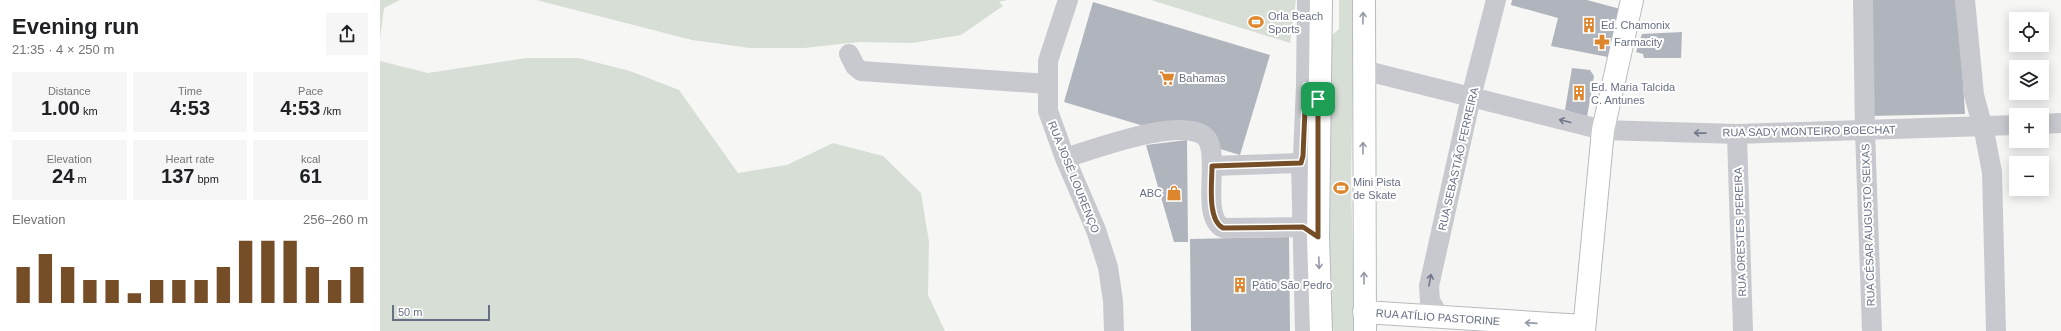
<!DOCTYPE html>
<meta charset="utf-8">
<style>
body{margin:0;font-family:Helvetica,sans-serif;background:#f6f6f6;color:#202124;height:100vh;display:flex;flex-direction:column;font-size:15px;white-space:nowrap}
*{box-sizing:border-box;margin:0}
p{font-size:13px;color:#757577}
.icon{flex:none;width:22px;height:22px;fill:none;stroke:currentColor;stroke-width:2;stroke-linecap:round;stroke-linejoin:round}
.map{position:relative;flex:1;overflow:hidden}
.panel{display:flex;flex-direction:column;background:#fff;width:380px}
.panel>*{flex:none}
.buttons{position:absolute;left:1629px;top:12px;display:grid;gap:8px}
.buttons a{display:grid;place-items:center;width:40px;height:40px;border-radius:0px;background:#fff;box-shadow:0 2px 10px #0003;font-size:20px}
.scale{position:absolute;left:12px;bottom:10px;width:98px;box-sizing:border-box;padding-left:4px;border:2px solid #676f84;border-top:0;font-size:11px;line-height:14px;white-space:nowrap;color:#676f84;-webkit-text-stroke:3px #fff;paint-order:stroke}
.pin{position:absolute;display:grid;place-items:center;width:34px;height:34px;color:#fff;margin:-17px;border-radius:8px;box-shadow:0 2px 6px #0006}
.round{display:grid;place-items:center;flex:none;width:42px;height:42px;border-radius:0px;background:#f6f6f6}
.overview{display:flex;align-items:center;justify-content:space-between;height:68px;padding:0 12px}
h1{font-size:22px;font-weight:700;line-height:30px}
.metrics{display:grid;grid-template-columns:repeat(3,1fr);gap:6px;height:68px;padding:4px 12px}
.metrics div{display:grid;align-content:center;border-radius:0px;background:#f6f6f6;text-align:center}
.metrics b{font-size:20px;font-weight:700}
.metrics small{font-size:11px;font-weight:400}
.metrics p{font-size:11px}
.chart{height:112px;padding:8px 12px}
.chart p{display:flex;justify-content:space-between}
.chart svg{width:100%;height:72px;margin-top:4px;stroke:#754e28;stroke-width:6}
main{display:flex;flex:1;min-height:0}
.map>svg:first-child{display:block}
.green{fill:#d7ded5}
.building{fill:#b0b4bc}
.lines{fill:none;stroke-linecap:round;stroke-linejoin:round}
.major-casing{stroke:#b8babf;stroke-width:24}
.minor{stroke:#c8c9ce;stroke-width:20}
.major{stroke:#fff;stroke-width:22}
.oneway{stroke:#959aa9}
.oneway2{stroke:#71788b}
.route-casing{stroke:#fff;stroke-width:8}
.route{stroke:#754e28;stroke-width:5}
.labels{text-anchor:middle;stroke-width:4;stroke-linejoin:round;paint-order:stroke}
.poi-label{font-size:11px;fill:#676f84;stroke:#fff;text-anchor:start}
.street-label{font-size:11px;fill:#676f84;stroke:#fff}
</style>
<main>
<section class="panel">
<div class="overview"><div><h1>Evening run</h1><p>21:35 · 4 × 250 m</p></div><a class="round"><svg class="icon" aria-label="share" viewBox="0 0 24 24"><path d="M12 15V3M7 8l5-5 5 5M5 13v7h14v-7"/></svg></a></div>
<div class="metrics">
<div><p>Distance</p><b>1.00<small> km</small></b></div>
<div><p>Time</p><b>4:53</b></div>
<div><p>Pace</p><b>4:53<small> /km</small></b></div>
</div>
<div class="metrics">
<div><p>Elevation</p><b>24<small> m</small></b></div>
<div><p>Heart rate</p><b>137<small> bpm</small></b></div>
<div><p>kcal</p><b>61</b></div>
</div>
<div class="chart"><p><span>Elevation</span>256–260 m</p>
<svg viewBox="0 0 160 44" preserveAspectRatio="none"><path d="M5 44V22M15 44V14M25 44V22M35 44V30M45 44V30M55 44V38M65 44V30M75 44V30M85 44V30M95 44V22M105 44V6M115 44V6M125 44V6M135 44V22M145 44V30M155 44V22"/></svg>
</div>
</section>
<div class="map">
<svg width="1681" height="331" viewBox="0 0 1681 331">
<rect width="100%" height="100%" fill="#f6f7f4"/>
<path class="green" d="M0 0H20L4 8 0 39Z
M156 0H627L619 2 623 6 581 35 532 43 479 42 424 48H370L312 40Z
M771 0H916L910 43Z
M959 0H974L971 184 975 331H954L950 327 948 188 950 37 959 29Z
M146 58H199L250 71 299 90 358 173 407 165 453 143 503 156 541 193 549 242 548 295 565 331H0V61L48 73Z"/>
<path class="building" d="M1132 0H1207L1244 10 1233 58 1171 46 1178 18 1131 5Z
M1488 0H1578L1585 114 1489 116Z
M713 2 890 55 860 155 684 102Z
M1302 32 1301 58H1264L1263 54 1256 52 1262 34Z
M1192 68 1210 70 1214 76 1207 117 1185 110Z
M807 140 808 242H794L766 145Z
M909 237 910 331H811L810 239Z"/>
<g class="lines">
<g class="major-casing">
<path id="major" d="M941 0 938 237 941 331
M984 0 985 331
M984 312 1204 326
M1204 331 1223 130 1252 0"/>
</g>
<path class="minor" d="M688 0 668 61V111L685 158 716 230 728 267 733 301 734 331
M927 0 926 85 934 95
M1483 0 1485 131 1492 331
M1585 0 1594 95 1605 136 1612 172 1616 331
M469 54 475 66 481 71 668 84
M983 70 1223 130 1357 134 1636 125
M1662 124 1681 123
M1357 134 1363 331
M685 158C715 149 796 118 823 135 844 148 818 215 843 228L923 227 938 237
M832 166 921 163
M1059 316 1050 301 1049 286 1091 97 1116 0
M925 331 921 163 923 156 926 85"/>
<use href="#major" class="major"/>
</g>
<defs><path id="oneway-shaft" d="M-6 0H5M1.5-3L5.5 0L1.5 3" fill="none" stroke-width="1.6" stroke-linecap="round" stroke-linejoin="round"/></defs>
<g class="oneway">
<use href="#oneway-shaft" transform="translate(983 18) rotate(-89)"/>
<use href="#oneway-shaft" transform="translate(983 148) rotate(-90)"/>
<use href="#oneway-shaft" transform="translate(939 263) rotate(88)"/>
<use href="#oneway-shaft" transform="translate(984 278) rotate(-90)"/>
<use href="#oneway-shaft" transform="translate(1151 323) rotate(-176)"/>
</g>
<g class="oneway2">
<use href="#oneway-shaft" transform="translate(1185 121) rotate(-166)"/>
<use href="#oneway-shaft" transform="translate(1320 133) rotate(-179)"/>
<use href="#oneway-shaft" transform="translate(1050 280) rotate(-79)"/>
</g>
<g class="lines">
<g class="route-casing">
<path id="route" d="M926 86 938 99V237L923 227 843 228C827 220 832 182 832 166L921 163 923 156Z"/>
</g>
<use href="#route" class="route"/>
</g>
<defs>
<g id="stadium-bare" transform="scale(1.2)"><path d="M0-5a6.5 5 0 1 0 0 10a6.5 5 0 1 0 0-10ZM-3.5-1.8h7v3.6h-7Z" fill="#de862d" stroke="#fff" stroke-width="2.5" paint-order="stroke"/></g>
<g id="building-bare" transform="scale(1.2)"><path d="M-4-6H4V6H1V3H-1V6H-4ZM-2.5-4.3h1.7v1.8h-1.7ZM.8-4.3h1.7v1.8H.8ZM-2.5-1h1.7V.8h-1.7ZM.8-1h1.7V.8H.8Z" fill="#de862d" stroke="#fff" stroke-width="2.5" paint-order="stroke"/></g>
<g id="pharmacy-bare" transform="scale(1.2)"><path d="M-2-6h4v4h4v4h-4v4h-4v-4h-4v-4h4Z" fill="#de862d" stroke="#fff" stroke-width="2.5" paint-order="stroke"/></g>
<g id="supermarket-bare" transform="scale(1.2)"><path d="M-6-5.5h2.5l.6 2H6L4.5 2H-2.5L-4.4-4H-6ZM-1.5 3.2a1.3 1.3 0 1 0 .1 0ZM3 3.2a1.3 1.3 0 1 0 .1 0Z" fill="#de862d" stroke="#fff" stroke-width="2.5" paint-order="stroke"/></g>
<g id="shop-bare" transform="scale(1.2)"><path d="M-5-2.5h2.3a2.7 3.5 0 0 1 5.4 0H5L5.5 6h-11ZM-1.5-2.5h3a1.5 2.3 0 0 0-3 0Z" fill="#de862d" stroke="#fff" stroke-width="2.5" paint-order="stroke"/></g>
</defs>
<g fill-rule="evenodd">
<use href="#stadium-bare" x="876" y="22"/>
<use href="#building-bare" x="1209" y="25"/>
<use href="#pharmacy-bare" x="1222" y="42"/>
<use href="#supermarket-bare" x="787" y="78"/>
<use href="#building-bare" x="1199" y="93"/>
<use href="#stadium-bare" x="961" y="188"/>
<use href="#shop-bare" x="794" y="193"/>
<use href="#building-bare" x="860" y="285"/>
</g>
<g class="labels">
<g class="poi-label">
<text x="888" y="20">Orla Beach<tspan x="888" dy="13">Sports</tspan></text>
<text x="1221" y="29">Ed. Chamonix</text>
<text x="1234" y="46">Farmacity</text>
<text x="799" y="82">Bahamas</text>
<text x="1211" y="91">Ed. Maria Talcida<tspan x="1211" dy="13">C. Antunes</tspan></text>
<text x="973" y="186">Mini Pista<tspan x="973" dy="13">de Skate</tspan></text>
<text x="782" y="197" text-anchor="end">ABC</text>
<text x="872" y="289">Pátio São Pedro</text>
</g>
<g class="street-label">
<text transform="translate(1429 131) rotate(-1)" y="4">RUA SADY MONTEIRO BOECHAT</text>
<text transform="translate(1078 159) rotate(-77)" y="4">RUA SEBASTIÃO FERREIRA</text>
<text transform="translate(694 177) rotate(68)" y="4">RUA JOSÉ LOURENÇO</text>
<text transform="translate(1488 225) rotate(-92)" y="4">RUA CÉSAR AUGUSTO SEIXAS</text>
<text transform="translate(1360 232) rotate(-92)" y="4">RUA ORESTES PEREIRA</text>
<text transform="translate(1058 317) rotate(4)" y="4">RUA ATÍLIO PASTORINE</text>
</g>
</g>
</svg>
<div class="buttons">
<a><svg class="icon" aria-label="locate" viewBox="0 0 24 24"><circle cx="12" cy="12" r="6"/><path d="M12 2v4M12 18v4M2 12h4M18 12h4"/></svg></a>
<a><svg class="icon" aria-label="layers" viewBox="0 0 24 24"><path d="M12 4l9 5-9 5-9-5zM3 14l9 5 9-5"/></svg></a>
<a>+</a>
<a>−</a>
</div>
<div class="scale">50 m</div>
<div class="pin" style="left:938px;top:99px;background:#1e9e55"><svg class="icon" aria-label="arrive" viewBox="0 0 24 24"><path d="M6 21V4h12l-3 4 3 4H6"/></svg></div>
</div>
</main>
